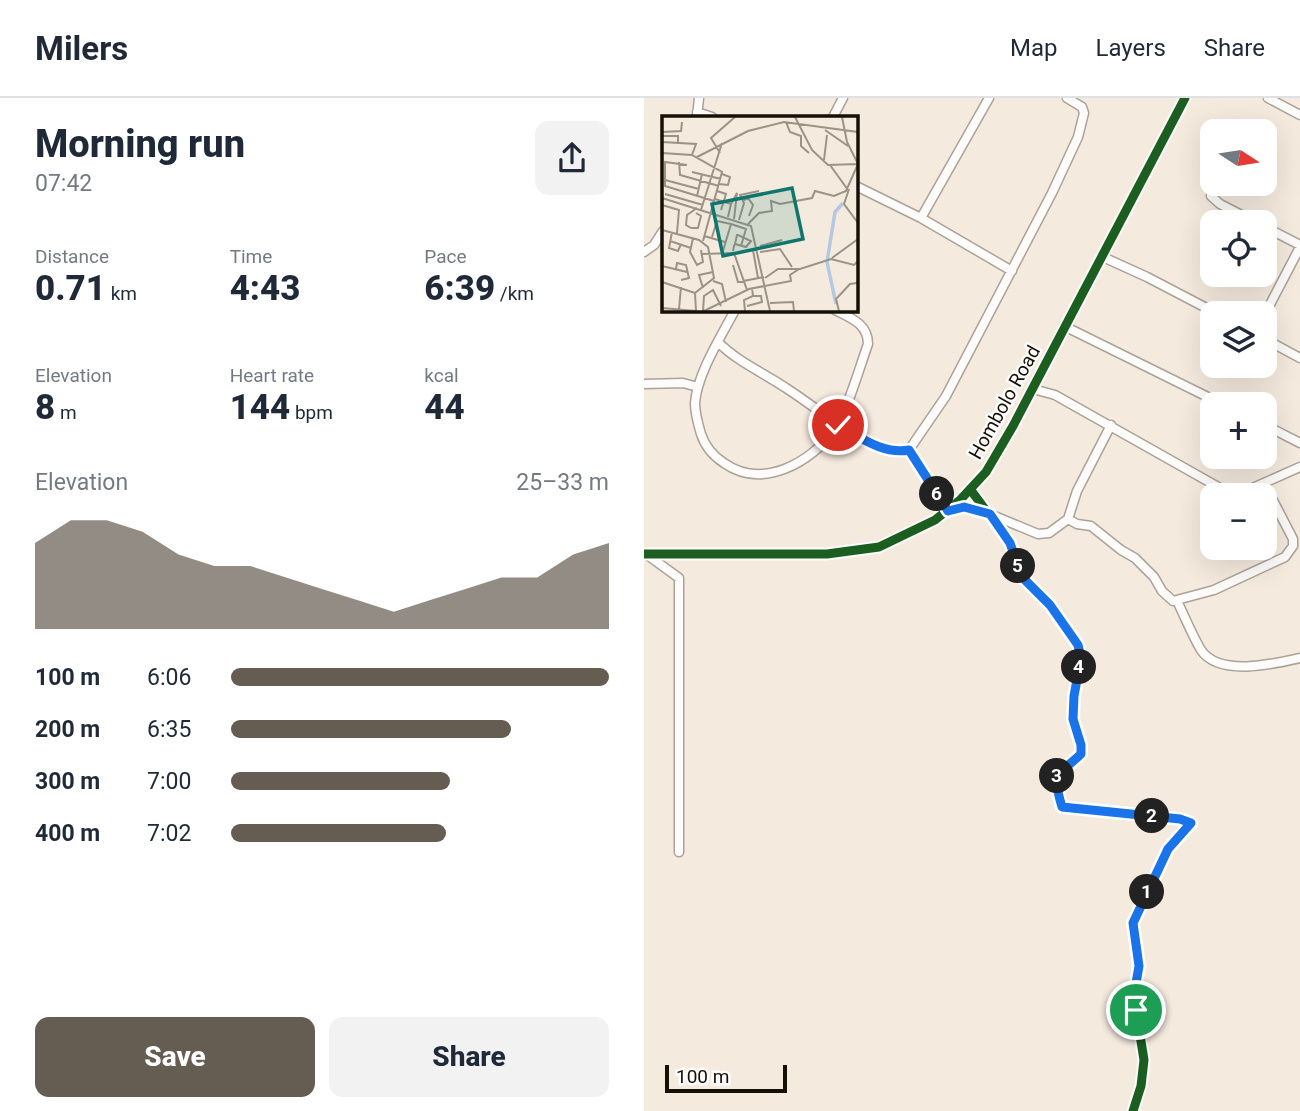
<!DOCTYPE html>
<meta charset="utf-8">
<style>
body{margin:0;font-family:Roboto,sans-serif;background:#f2f2f3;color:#1f2937;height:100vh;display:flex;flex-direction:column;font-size:26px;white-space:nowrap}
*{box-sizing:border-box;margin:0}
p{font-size:23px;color:#747a83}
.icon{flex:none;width:38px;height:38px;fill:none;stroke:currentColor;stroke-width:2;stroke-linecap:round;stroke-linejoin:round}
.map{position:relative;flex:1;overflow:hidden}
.side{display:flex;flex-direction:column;background:#fff;width:644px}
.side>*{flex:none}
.needle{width:46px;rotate:102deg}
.controls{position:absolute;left:556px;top:21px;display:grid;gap:14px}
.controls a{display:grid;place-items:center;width:77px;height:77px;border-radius:14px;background:#fff;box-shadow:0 7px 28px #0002;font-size:35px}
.scale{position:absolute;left:21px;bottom:18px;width:122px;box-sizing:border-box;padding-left:7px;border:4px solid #171006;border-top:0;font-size:19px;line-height:24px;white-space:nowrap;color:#171006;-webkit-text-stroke:5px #fcfcfc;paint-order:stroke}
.pin{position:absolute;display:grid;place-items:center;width:60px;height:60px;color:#fff;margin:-30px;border:4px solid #fff;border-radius:50%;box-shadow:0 2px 7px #0007}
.km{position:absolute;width:35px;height:35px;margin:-18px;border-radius:50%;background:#222;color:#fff;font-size:19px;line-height:35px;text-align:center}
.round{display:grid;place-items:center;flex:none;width:74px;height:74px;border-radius:14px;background:#f2f2f3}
.head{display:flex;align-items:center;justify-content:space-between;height:119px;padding:0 35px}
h1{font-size:38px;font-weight:800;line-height:52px}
.figures{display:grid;grid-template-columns:repeat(3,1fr);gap:10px;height:119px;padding:7px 35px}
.figures div{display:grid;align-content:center}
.figures b{font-size:35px;font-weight:800}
.figures small{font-size:19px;font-weight:400}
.figures p{font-size:19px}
.chart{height:196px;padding:14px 35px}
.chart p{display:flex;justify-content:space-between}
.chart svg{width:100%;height:126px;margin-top:7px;fill:#655c52;opacity:.7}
.button{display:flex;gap:14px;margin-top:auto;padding:14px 35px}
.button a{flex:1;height:80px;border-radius:14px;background:#655c52;color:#fff;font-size:28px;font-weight:800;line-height:80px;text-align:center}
.button a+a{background:#f2f2f3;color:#1f2937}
ul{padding:0 35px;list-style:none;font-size:23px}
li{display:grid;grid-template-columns:112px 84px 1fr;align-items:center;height:52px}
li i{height:18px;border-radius:9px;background:#655c52}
header{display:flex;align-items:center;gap:42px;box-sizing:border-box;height:98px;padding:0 35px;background:#fff;border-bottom:2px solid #e0e1e3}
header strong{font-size:33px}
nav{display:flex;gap:38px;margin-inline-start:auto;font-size:24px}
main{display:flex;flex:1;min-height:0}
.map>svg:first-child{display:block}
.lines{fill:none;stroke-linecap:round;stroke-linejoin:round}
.minor-casing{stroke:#aba298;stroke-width:11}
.minor{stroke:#fefcfa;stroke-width:8}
.cycleway-casing{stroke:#fcfcfc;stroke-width:13}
.cycleway{stroke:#1b5e20;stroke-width:9}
.route-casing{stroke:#fff;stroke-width:14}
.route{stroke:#1a73e8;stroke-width:9}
.labels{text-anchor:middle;stroke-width:5;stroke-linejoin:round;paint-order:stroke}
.street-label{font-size:19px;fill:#171006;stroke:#fcfcfc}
.inset-river{fill:none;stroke:#b5c8e3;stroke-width:3.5}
.inset-road{fill:none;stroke:#9c9388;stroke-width:2}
.view{fill:#0f766e;fill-opacity:0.15;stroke:#0f766e;stroke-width:3.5}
.inset-edge{fill:none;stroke:#171006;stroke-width:3.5}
</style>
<header>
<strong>Milers</strong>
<nav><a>Map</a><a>Layers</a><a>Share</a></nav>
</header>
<main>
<section class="side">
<div class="head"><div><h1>Morning run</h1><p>07:42</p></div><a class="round"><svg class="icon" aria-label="share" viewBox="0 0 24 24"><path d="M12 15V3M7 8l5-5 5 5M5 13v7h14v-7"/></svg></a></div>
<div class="figures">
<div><p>Distance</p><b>0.71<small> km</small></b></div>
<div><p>Time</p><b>4:43</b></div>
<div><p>Pace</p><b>6:39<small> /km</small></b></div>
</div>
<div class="figures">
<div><p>Elevation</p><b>8<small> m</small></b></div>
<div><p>Heart rate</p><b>144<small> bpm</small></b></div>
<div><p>kcal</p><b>44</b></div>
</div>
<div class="chart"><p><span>Elevation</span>25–33 m</p>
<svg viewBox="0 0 160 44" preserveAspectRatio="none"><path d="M0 44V14L10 6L20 6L30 10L40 18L50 22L60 22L70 26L80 30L90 34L100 38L110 34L120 30L130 26L140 26L150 18L160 14V44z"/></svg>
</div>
<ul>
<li><b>100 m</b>6:06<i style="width:100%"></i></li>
<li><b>200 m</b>6:35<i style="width:74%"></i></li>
<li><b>300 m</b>7:00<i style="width:58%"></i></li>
<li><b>400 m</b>7:02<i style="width:57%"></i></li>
</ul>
<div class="button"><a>Save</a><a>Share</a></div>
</section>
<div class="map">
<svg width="656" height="1013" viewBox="0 0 656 1013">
<rect width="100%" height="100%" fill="#f5eade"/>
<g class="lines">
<g class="minor-casing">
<path id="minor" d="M624 0 656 17
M53 14 68 19
M53 19 55 0
M189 19 199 0
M212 88 277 120 368 173
M567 98 576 106 611 124
M277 120 345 0
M621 129 656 147
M0 154 10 147 19 133
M459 159 503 179 572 215
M91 212C78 237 53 276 51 305 51 316 54 326 57 336 61 348 69 358 80 365 118 392 167 365 191 331 203 314 216 268 224 246 224 226 207 220 191 212
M621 216 656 149
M420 228 578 306
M621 241 656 260
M75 245C94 264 120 275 142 290 170 308 194 329 223 344 235 350 253 354 265 352L302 298 408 95 434 39 440 15 438 9 423 0
M0 286 39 285 54 289
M389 291 411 297 576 390 595 396 656 369
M621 327 656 345
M265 352 304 413 320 409 336 412 394 436 405 435 424 421 433 393 467 327
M326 391 366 445 378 479 406 507 434 547 437 560 430 598 429 622 437 647V656C414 678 407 673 418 709L536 721 547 725 524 751 489 825 495 868 491 891 492 912 500 962 497 988 489 1013
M424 421 433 426 447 428 477 452 491 460 510 479 518 493 529 503 570 492 641 459 649 448V441L620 385
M0 456H183L235 449 291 422 316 402 342 374 369 328 541 0
M2 456 35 480V754
M533 503C541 519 548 537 557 552 575 579 630 566 656 560"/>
</g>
<use href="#minor" class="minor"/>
<g class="cycleway-casing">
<path id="cycleway" d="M326 391 366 445 378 479 406 507 434 547 437 560 430 598 429 622 437 647V656C414 678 407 673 418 709L536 721 547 725 524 751 489 825 495 868 491 891 492 912 500 962 497 988 489 1013
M0 456H183L235 449 291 422 316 402 342 374 369 328 541 0"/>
</g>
<use href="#cycleway" class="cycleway"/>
</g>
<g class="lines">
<g class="route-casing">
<path id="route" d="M194 327C216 339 239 357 265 352L304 413 320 409 346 416 366 445 378 479 406 507 434 547 437 560 430 598 429 621 437 647V656C414 678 407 673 418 709L536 721 547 725 524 751 489 825 495 868 491 891 492 912"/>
</g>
<use href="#route" class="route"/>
</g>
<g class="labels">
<g class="street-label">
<text transform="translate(360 304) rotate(-61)" y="7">Hombolo Road</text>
</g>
</g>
<g transform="translate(18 18)">
<rect width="196" height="196" fill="#f5eade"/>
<path class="inset-river" d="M174 188 165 146 173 96 181 87"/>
<path class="inset-road" d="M133 1 150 34 166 49 196 48M180 1 185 26 196 48M124 6 128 16 139 20M163 14 186 30M0 16 19 15 20 6M139 19V30L147 37M0 20H16V26M0 26 34 28 30 39M0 37 30 39 60 56 41 125M58 37 49 22 73 1M35 41 86 15 122 6 196 16M162 44 165 19M17 46 18 59 57 70M25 49 3 46V70L52 85M168 49 186 74M30 56 59 63M3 64 37 73M57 68 66 69 68 61 60 58M187 73 182 88 196 107M55 75 64 78 59 94M3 78 41 89M35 80 40 58M0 82 89 110 108 195M53 83 69 88 66 101M81 85 86 82 91 89 87 100M69 88 75 77 72 103M0 89 17 94 15 117M39 94 60 27M77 104 82 87 78 79 97 75M86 108 97 97 110 95 109 85 118 88 150 82 153 75 172 80 184 75 196 48M29 112 24 109 25 99 35 92M29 112H36L39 100 34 97M0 114 37 124 46 131 52 162 33 177 34 195M10 116 7 132 16 135 19 128M42 120 63 126M50 121 55 105 69 108 84 113 79 130M31 122 28 136 35 149 41 146 39 134M8 125 29 132M98 130 120 124M91 134 96 162M61 135 69 108M71 135 72 130 73 128 75 119H76L89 125 84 131 73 128M98 136 118 133 130 151M40 138 72 137 85 174M170 142 196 123M71 149 76 166 102 161M0 150 25 156M14 153 15 147 24 149 27 162 19 164M103 162 116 153H138L169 143 192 149 196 145M51 165 60 168 64 186M0 166 33 177M41 172 37 159 51 156M108 187 131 186 132 195M85 190 100 186 99 180H91M0 192 34 195M17 193 19 171M41 195 42 180 51 174 59 190M42 195 87 173 129 165 128 159 137 153M83 195 82 184 91 180 90 172M177 195 174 183 188 168 195 167"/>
<path class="view" d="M130 72 141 123 61 140 50 88Z"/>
<rect width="196" height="196" class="inset-edge"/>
</g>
</svg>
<div class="controls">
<a><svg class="needle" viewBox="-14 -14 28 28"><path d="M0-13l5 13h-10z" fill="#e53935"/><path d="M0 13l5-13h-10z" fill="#747a83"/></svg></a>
<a><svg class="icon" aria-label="locate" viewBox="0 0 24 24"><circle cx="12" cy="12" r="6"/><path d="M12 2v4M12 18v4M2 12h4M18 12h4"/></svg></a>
<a><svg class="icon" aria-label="layers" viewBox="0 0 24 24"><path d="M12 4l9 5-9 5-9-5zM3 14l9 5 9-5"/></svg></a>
<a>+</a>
<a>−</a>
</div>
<div class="scale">100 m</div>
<div class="pin" style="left:492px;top:912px;background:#1e9e55"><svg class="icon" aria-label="arrive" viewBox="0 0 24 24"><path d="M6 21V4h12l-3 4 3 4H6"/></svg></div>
<div class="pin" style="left:194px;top:327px;background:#d93025"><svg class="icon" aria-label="check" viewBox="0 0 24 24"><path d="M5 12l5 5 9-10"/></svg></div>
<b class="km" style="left:503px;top:794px">1</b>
<b class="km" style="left:508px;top:718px">2</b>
<b class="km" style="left:413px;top:678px">3</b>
<b class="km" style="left:435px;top:569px">4</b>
<b class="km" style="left:374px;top:468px">5</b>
<b class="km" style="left:293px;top:396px">6</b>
</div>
</main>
